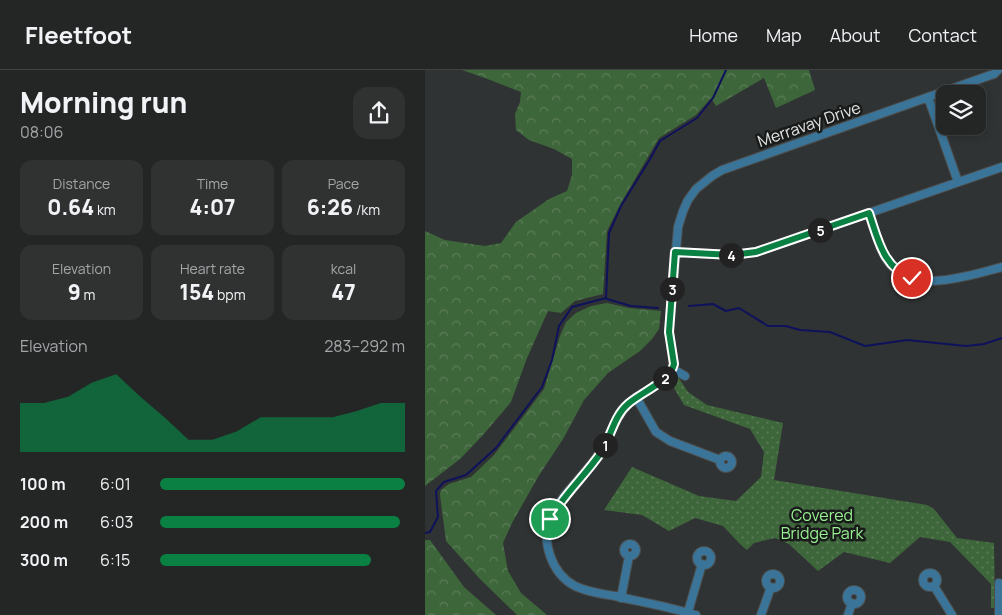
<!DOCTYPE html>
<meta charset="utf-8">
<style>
body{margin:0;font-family:Manrope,sans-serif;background:#303232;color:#f1f3f6;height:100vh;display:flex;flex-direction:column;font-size:19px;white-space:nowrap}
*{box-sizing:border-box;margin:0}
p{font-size:16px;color:#a3a5a7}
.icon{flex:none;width:28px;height:28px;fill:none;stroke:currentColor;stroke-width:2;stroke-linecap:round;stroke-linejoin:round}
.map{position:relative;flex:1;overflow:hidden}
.side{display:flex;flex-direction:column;background:#242626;width:425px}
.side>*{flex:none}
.buttons{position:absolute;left:511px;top:15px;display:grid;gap:10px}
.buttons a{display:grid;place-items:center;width:50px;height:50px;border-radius:10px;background:#242626;box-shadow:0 2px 8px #0003,0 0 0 1px #414343;font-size:25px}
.pin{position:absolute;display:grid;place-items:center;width:42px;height:42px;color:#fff;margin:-21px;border:2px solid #fff;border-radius:50%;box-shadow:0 1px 5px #0007}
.km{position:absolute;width:25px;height:25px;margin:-12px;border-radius:50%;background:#222;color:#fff;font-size:14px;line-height:25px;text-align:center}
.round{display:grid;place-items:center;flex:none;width:52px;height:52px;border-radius:15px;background:#303232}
.head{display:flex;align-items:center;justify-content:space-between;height:85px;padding:0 20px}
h1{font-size:28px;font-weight:800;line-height:38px}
.metrics{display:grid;grid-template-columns:repeat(3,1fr);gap:8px;height:85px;padding:5px 20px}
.metrics div{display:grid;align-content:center;border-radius:12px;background:#303232;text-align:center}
.metrics b{font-size:21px;font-weight:800}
.metrics small{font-size:14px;font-weight:400}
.metrics p{font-size:14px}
.chart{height:140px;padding:10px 20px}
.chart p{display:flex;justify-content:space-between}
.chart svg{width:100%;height:90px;margin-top:5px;fill:#0b8043;opacity:.7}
ul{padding:0 20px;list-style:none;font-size:16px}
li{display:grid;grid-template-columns:80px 60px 1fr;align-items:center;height:38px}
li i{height:12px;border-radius:6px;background:#0b8043}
header{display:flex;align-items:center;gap:30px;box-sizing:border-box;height:70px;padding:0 25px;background:#242626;border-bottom:1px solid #414343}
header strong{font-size:24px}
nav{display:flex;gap:28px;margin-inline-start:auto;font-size:18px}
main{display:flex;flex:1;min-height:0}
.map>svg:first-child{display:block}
.forest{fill:url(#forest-crowns)}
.park{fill:url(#park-dots)}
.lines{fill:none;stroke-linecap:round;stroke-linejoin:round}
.stream{stroke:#0e125b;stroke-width:2}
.minor-casing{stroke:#4d4f4f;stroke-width:10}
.minor{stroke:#3a7599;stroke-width:8}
.route-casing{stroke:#fff;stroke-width:10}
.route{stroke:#0b8043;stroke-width:6}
.labels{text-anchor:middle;stroke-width:5;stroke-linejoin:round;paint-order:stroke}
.street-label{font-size:16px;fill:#e3e5e5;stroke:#191a1a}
.park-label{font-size:16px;fill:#98f291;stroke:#191a1a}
</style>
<header>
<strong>Fleetfoot</strong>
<nav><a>Home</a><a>Map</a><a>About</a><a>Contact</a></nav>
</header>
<main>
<section class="side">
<div class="head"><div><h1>Morning run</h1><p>08:06</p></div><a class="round"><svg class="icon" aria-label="share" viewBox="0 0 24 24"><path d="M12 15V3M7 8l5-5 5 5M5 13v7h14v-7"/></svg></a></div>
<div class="metrics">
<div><p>Distance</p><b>0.64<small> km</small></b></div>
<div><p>Time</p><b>4:07</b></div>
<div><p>Pace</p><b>6:26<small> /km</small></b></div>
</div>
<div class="metrics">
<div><p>Elevation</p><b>9<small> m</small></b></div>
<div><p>Heart rate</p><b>154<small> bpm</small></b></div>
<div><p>kcal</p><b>47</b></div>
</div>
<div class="chart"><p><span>Elevation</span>283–292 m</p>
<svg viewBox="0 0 160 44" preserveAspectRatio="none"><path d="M0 44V20L10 20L20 17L30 10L40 6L50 17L60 27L70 38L80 38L90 34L100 27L110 27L120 27L130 27L140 24L150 20L160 20V44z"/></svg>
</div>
<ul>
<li><b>100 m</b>6:01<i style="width:100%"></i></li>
<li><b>200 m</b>6:03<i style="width:98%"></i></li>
<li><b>300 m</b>6:15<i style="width:86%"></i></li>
</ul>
</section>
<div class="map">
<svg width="577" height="545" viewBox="0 0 577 545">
<defs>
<pattern id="forest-crowns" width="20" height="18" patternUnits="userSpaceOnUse" patternTransform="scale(1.25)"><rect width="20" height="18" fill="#3e663b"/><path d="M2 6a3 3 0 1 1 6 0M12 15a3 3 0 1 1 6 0" fill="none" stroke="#5a7c57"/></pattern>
<pattern id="park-dots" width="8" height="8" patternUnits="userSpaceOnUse" patternTransform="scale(1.25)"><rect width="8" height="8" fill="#3e663b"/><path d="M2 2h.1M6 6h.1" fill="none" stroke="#5a7c57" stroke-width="1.8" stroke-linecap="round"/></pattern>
</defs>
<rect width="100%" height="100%" fill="#303333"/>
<path class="forest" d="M37 0H384L390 20 351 38 339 8 291 36 286 28 271 45 234 68 196 133 182 161 178 224 150 231 136 243 123 241 102 288 86 332 58 365 35 389 0 416V161L20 170 60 176 76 173 91 152 124 129 142 121 147 105V89L129 79 104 70 91 60 90 44 95 32 96 22 60 8Z
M182 233 204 238 236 241 234 259 227 269 215 281 183 303 159 330 138 369 113 407 87 453 78 473 83 501 96 523 122 545H92L55 509 21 471 15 425 16 420 24 414 46 407 69 385 119 319 135 266 141 252 151 243 166 236Z
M0 470H5L39 517 71 545H0Z"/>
<path class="park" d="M248 299 263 322 282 335 358 353 349 410 502 435 509 439 532 468 569 473 570 537 566 538V514L525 472 495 467 465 493 419 482 393 501 364 474 350 468 329 473 322 480 315 474 298 456 270 448 244 461 217 445 179 440 207 397 274 426 311 431 336 407 339 382 325 359 259 335 242 306Z"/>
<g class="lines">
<path class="stream" d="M182 229 206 236 233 238
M264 236 288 234 301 241 314 238 343 256H361L375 260 405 262 440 276 482 270 541 276 559 274 577 268
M0 463 5 462 13 447 11 421 19 412 41 405 71 378 117 317 127 290 134 256 147 237 181 228 184 163 196 136 225 89 235 71 272 48 288 28 301 0"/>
<g class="minor-casing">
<path id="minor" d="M503 27 533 112
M444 143C449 157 454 179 462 190 487 226 543 206 577 197
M250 182 307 185 331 182 577 97
M248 299 260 306
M211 327 231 362 245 371 295 390
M295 392a6 6 0 1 1 12 0a6 6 0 1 1-12 0Z
M199 480a6 6 0 1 1 12 0a6 6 0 1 1-12 0Z
M272 488a7 7 0 1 1 14 0a7 7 0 1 1-14 0Z
M498 510a7 7 0 1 1 14 0a7 7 0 1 1-14 0Z
M341 511a7 7 0 1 1 14 0a7 7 0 1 1-14 0Z
M509 516 527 545
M422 527a7 7 0 1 1 14 0a7 7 0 1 1-14 0Z
M196 528 204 486
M263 542 277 494
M271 545C245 537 217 532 190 526 177 524 162 522 150 516 127 504 115 471 126 447 134 429 152 412 165 396 170 389 176 383 180 375 187 362 191 346 202 335 215 322 245 313 249 294L244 262 253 157 258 141 263 130 271 119 287 106 297 100 563 6 569 4 573 0
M336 545 346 517
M423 545 427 533
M574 545V513"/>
</g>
<use href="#minor" class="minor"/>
</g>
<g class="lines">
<g class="route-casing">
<path id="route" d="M125 449C139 424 161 405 177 381 186 366 189 346 203 334 216 322 245 312 249 294L244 262 250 182 307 185 331 182 444 143C453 169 458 198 487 208"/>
</g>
<use href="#route" class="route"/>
</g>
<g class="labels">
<g class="street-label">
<text transform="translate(384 54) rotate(-19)" y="6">Merravay Drive</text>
</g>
<g class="park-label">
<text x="397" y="451">Covered<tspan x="397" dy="18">Bridge Park</tspan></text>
</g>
</g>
</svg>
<div class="buttons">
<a><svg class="icon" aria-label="layers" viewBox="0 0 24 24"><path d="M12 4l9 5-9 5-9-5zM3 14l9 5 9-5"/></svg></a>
</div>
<div class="pin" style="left:125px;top:449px;background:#1e9e55"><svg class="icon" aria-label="arrive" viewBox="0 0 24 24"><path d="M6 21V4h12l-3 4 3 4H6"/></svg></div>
<div class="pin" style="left:487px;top:208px;background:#d93025"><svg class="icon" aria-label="check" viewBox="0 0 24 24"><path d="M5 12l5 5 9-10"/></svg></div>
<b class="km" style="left:180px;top:375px">1</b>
<b class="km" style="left:240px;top:308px">2</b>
<b class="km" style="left:247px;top:219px">3</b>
<b class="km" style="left:306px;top:185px">4</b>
<b class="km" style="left:395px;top:160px">5</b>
</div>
</main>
